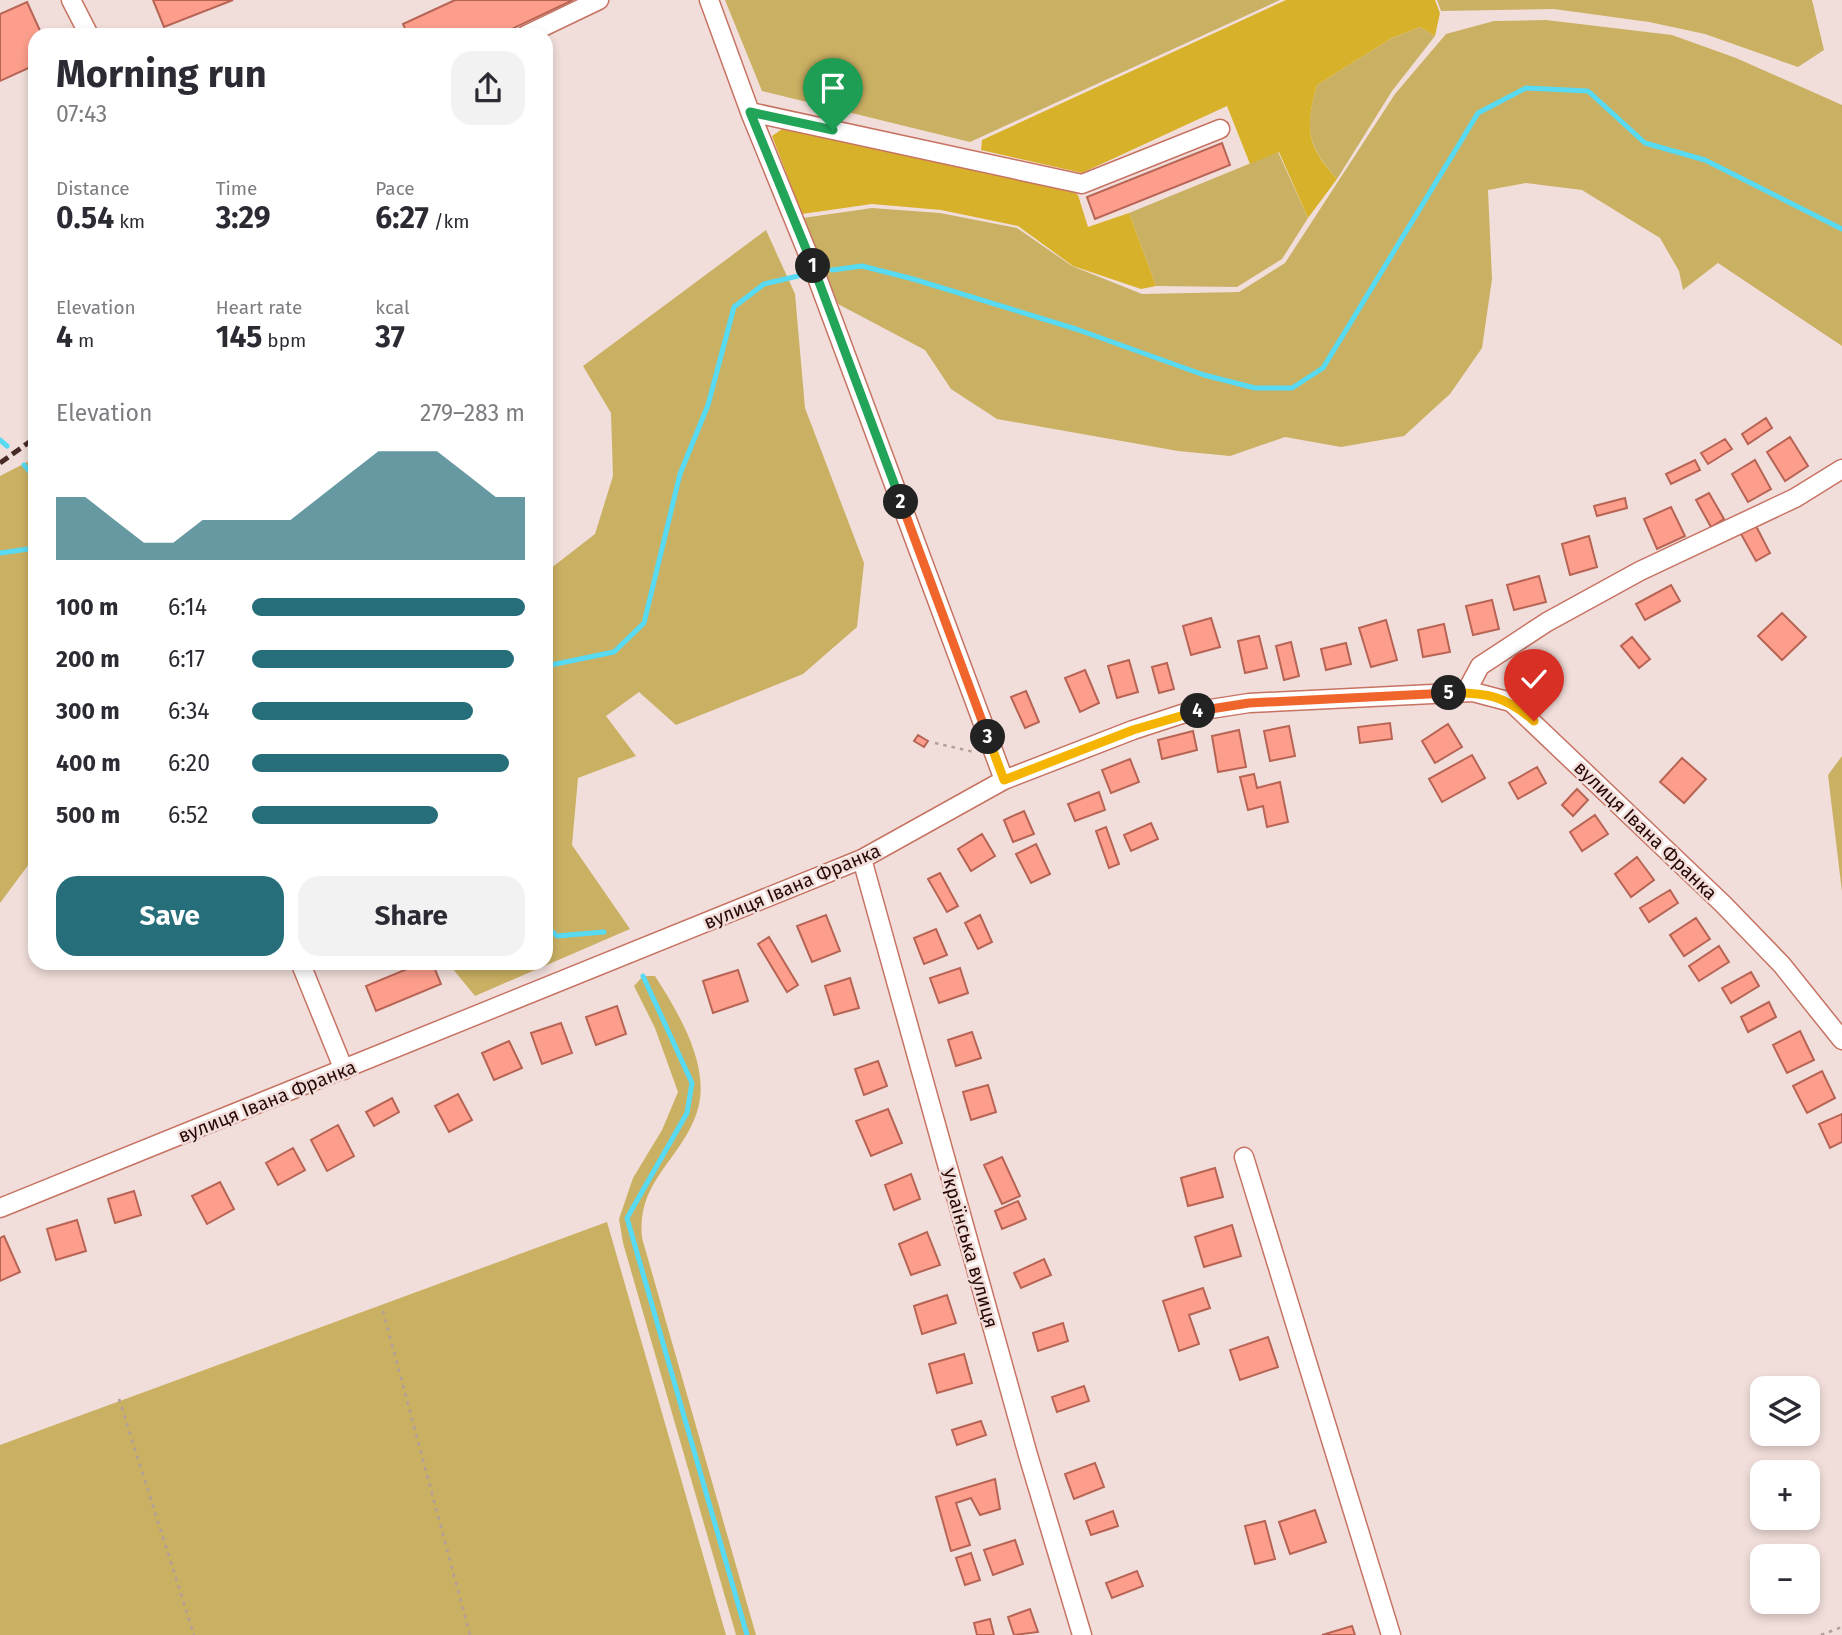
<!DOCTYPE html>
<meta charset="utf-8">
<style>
body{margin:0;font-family:"Fira Sans",sans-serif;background:#f2f2f3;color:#2b2b33;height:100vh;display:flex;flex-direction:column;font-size:26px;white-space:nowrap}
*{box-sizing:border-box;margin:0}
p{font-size:23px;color:#7c7c81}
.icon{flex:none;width:38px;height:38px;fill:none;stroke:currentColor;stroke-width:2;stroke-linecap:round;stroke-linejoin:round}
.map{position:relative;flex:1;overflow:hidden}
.details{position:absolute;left:28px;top:28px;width:525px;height:942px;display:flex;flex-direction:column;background:#fff;border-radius:21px;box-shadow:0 4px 10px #0003}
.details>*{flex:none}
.buttons{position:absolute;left:1750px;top:1376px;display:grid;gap:14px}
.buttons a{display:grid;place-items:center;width:70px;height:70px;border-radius:14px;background:#fff;box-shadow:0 4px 10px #0003;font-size:35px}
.pin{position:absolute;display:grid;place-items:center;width:60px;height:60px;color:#fff;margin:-72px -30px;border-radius:50% 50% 50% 0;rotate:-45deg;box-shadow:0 0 7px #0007}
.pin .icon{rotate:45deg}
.km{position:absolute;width:35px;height:35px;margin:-18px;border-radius:50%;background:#222;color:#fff;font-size:19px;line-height:35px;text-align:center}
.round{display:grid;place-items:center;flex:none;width:74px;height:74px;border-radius:21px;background:#f2f2f3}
.head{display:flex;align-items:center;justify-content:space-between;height:119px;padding:0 28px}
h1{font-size:38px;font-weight:700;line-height:52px}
.metrics{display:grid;grid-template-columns:repeat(3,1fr);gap:10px;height:119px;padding:7px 28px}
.metrics div{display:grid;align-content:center}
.metrics b{font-size:30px;font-weight:700}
.metrics small{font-size:19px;font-weight:400}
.metrics p{font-size:19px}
.chart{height:196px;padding:14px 28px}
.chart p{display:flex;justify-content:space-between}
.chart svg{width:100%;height:126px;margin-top:7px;fill:#276e7b;opacity:.7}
.primary-button{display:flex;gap:14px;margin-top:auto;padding:14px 28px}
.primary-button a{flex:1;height:80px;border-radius:21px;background:#276e7b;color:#fff;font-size:28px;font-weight:700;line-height:80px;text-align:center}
.primary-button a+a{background:#f2f2f3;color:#2b2b33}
ul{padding:0 28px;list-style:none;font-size:23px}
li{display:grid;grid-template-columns:112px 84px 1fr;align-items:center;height:52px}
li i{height:18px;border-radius:9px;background:#276e7b}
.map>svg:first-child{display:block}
.green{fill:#cab063}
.forest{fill:#d8b12b}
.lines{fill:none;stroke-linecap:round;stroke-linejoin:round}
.stream{stroke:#57daf2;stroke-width:5}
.building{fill:#fd9e8c;stroke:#b76455;stroke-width:2}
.minor-casing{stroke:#c77363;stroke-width:21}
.path{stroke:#b49e9a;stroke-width:2.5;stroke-dasharray:3.5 5;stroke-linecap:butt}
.minor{stroke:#fff;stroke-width:18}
.rail{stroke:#472925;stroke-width:5;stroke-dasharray:10 5;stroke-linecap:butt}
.split-1-casing{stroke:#fff;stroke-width:14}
.split-2-casing{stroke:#fff;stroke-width:14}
.split-3-casing{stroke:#fff;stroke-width:14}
.split-4-casing{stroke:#fff;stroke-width:14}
.split-5-casing{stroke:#fff;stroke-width:14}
.split-6-casing{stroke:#fff;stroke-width:14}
.split-1{stroke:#22a559;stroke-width:9}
.split-2{stroke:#22a559;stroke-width:9}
.split-3{stroke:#f0652b;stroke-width:9}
.split-4{stroke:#f5b400;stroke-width:9}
.split-5{stroke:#f0652b;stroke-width:9}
.split-6{stroke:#f5b400;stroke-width:9}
.labels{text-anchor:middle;stroke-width:5;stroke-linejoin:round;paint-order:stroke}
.street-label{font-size:19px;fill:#280804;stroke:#f1deda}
</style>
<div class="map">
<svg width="1842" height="1635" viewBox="0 0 1842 1635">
<rect width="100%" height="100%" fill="#f1deda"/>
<path class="green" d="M725 0H1280L970 142 762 91Z
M1437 0H1812L1824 50 1798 67 1705 34 1649 22 1554 9 1441 11Z
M1546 20 1672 35 1736 58 1842 105V346L1718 263 1683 290 1679 271 1660 238 1582 190 1526 183 1488 190 1492 279 1482 348 1450 394 1404 436 1341 447 1285 437 1230 456 1178 451 997 419 951 389 925 350 838 304 803 218 872 208 940 213 1017 228 1072 266 1142 294 1239 292 1285 263 1395 94 1446 34 1494 21Z
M1420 27 1435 36 1392 91 1337 179C1306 144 1305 129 1317 85L1392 38Z
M1278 152 1308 218 1282 259 1237 287 1156 286 1129 213Z
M766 230 795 294 805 408 864 563 857 627 803 674 676 725 639 692 606 716 636 756 578 778 572 845 630 929 475 996 448 963 546 962V572L595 534 613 476 611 413 583 366Z
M35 458V856L0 903V476Z
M1842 756V892L1828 775Z
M643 976H655C678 1012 712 1067 697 1112 682 1159 636 1181 642 1238L756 1635H736L623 1243 619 1219 633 1178 662 1130 678 1092 655 1028 634 986Z
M607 1222 726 1635H0V1445Z"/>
<path class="forest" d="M1286 0H1435L1440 13 1435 36 1420 27 1392 38 1317 85C1305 129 1306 145 1337 179L1308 218 1279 152 1250 164 1227 106 1082 173 981 150 982 140Z
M788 125 1069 188 1078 195 1088 227 1129 213 1156 286 1141 289 1073 266 1018 226 941 210 872 204 802 214 772 136Z"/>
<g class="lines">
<path class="stream" d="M832 270 862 266 913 279 1076 329 1204 375 1255 388H1292L1323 368 1478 113 1526 88 1588 91 1645 143 1705 160 1842 229
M0 440 7 446
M24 465 35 478
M0 553 35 548
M546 666 614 652 644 623 680 474 708 405 734 307 764 284 798 276
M546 926 557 936 604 932
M643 976 692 1083 687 1113 627 1218 747 1635"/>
</g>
<path class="building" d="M153 0H233L164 27Z
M455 0H573L499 35H408L403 24Z
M27 2 42 35H35V65L0 81V14Z
M1222 143 1230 165 1095 219 1087 197Z
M1766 418 1772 428 1748 444 1742 434Z
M1790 437 1808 466 1785 481 1767 452Z
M1725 439 1732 449 1708 464 1701 453Z
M1695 460 1700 470 1671 484 1666 474Z
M1755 460 1771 489 1748 502 1732 474Z
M1709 493 1724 519 1711 527 1696 500Z
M1625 498 1627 508 1597 516 1594 506Z
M1671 507 1685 536 1657 549 1644 519Z
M1756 526 1770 553 1756 561 1741 534Z
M1589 536 1597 567 1570 575 1562 544Z
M1539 576 1546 602 1514 610 1507 585Z
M1671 585 1680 601 1645 620 1636 604Z
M1492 600 1499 629 1473 635 1466 606Z
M1782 613 1806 637 1782 660 1758 636Z
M1211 618 1220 647 1191 655 1183 626Z
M1386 620 1397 660 1371 667 1359 628Z
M1444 624 1450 652 1423 657 1418 630Z
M1259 636 1267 668 1245 673 1238 641Z
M1632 637 1650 659 1639 668 1621 646Z
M1291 642 1299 676 1284 680 1276 646Z
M1346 643 1351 664 1326 670 1321 649Z
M1129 660 1138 692 1117 698 1108 666Z
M1167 663 1174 689 1159 693 1152 667Z
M1085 670 1099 703 1080 712 1065 678Z
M1026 691 1039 722 1025 728 1011 697Z
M1390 723 1392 739 1360 743 1358 727Z
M1448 724 1462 747 1435 763 1422 741Z
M1289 726 1295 756 1270 761 1264 731Z
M1239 730 1246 767 1218 772 1212 736Z
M1193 731 1197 750 1162 759 1158 740Z
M918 735 928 741 924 747 914 741Z
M1472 755 1485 778 1442 802 1429 779Z
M1682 758 1706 779 1684 803 1660 782Z
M1130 759 1139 782 1111 793 1102 770Z
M1537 767 1546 783 1518 799 1509 783Z
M1254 774 1257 788 1280 782 1288 822 1267 827 1263 806 1248 810 1240 777Z
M1577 789 1588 800 1573 816 1562 805Z
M1099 792 1105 810 1075 821 1068 804Z
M1024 811 1034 834 1013 842 1004 820Z
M1595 815 1608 834 1582 851 1570 832Z
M1151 823 1158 839 1131 851 1124 835Z
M1106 827 1119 864 1109 868 1096 831Z
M982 834 995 856 971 871 958 849Z
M1036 844 1050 874 1031 883 1016 854Z
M1637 857 1654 880 1631 897 1615 874Z
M940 873 958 906 947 912 928 879Z
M1670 890 1678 903 1649 922 1640 908Z
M826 915 840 951 812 962 797 926Z
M980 915 992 942 978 949 965 923Z
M1696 918 1710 939 1684 956 1670 935Z
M936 929 947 955 924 964 914 938Z
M769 937 798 985 787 992 758 944Z
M1719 946 1729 962 1699 981 1689 966Z
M424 962H432L441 984 376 1011 366 986Z
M960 968 968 993 939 1003 930 978Z
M738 970 748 1001 713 1013 703 981Z
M1751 972 1759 986 1731 1003 1722 988Z
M850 978 859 1008 834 1015 825 986Z
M1769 1002 1776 1017 1748 1032 1741 1017Z
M617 1006 626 1034 596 1045 586 1017Z
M561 1023 572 1053 542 1064 531 1033Z
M1800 1031 1814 1060 1787 1073 1773 1045Z
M972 1032 981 1058 956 1066 948 1040Z
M509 1041 522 1068 494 1080 482 1053Z
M878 1061 887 1086 864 1095 855 1069Z
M1822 1071 1835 1098 1807 1113 1793 1086Z
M988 1085 996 1112 971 1120 963 1092Z
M458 1094 472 1120 449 1132 435 1106Z
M392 1098 399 1112 374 1126 366 1112Z
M888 1109 902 1143 871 1156 856 1121Z
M1842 1114V1142L1830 1148 1819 1124Z
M338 1125 354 1156 327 1171 311 1140Z
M293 1148 305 1170 278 1185 266 1163Z
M1002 1157 1020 1196 1002 1204 984 1165Z
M1215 1168 1223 1197 1188 1206 1181 1178Z
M911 1174 920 1199 894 1210 885 1185Z
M220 1182 234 1209 207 1224 192 1196Z
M134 1191 141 1215 115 1223 108 1199Z
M1018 1201 1026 1219 1002 1229 995 1211Z
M77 1220 86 1251 56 1260 47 1229Z
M1232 1225 1241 1256 1204 1267 1195 1237Z
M927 1232 940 1265 911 1275 899 1244Z
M4 1236 20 1272 0 1281V1238Z
M1044 1259 1051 1275 1021 1288 1014 1273Z
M1203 1288 1210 1308 1189 1315 1199 1344 1179 1351 1163 1301Z
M947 1295 956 1323 922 1334 914 1306Z
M1063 1323 1068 1341 1038 1351 1033 1333Z
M1268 1337 1278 1367 1240 1380 1230 1350Z
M964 1354 972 1383 937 1393 929 1364Z
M1084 1386 1089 1401 1057 1412 1052 1397Z
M981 1421 986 1435 957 1445 952 1430Z
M1095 1463 1104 1487 1074 1499 1065 1474Z
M995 1479 1000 1509 980 1515 971 1498 956 1503 970 1545 951 1551 936 1497Z
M1315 1510 1326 1542 1290 1554 1279 1522Z
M1113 1511 1118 1526 1091 1535 1086 1521Z
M1265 1521 1275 1559 1255 1564 1245 1526Z
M1015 1540 1023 1564 993 1575 984 1550Z
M971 1553 980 1580 965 1585 956 1558Z
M1137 1571 1143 1586 1112 1598 1106 1583Z
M1030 1609 1038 1632 1014 1635 1008 1617Z
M990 1619 994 1635H977L974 1623Z
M1352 1626 1355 1635H1322Z"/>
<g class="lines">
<g class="minor-casing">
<path id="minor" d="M71 0 89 35
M709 0 750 112 812 264 1004 780
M526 35 599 0
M750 112 1082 184 1220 129
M1466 692 1480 666 1547 622 1640 571 1795 498 1842 469
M862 859 1028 1455 1082 1635
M300 962 344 1070
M1244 1157 1391 1635
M0 1208 862 859 1004 780 1133 730 1185 713 1249 703 1473 692 1511 702 1723 904 1782 965 1842 1040"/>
</g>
<path class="path" d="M935 743 974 752
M383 1311 470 1635
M119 1399 194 1635
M1821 1635 1842 1627"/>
<use href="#minor" class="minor"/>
<path class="rail" d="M0 463 35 438"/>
</g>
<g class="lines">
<g class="split-1-casing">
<path id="split-1" d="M813 266 750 112 833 130"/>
</g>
<g class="split-2-casing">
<path id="split-2" d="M813 266 901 502"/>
</g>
<g class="split-3-casing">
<path id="split-3" d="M901 502 988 737"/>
</g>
<g class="split-4-casing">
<path id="split-4" d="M988 737 1004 780 1133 730 1198 711"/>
</g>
<g class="split-5-casing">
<path id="split-5" d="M1198 711 1249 703 1449 693"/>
</g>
<g class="split-6-casing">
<path id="split-6" d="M1449 693C1487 692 1505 696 1534 721"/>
</g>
<use href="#split-1" class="split-1"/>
<use href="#split-2" class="split-2"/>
<use href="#split-3" class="split-3"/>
<use href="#split-4" class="split-4"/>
<use href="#split-5" class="split-5"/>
<use href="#split-6" class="split-6"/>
</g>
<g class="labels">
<g class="street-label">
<text transform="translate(1646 830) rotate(44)" y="7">вулиця Івана Франка</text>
<text transform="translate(792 886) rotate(-23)" y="7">вулиця Івана Франка</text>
<text transform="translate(267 1101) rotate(-22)" y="7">вулиця Івана Франка</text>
<text transform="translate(970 1248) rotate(74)" y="7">Українська вулиця</text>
</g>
</g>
</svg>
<div class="buttons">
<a><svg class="icon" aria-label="layers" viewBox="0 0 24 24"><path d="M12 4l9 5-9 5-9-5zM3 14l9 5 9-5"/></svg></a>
<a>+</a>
<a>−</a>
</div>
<div class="pin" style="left:833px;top:130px;background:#1e9e55"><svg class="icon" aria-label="arrive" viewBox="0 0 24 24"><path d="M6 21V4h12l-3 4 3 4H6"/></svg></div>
<div class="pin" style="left:1534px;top:721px;background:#d93025"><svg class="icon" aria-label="check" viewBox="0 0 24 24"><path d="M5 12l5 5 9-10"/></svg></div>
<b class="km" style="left:813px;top:266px">1</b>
<b class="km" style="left:901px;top:502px">2</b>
<b class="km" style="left:988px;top:737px">3</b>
<b class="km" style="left:1198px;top:711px">4</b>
<b class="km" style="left:1449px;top:693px">5</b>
<section class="details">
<div class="head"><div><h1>Morning run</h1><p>07:43</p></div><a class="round"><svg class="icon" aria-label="share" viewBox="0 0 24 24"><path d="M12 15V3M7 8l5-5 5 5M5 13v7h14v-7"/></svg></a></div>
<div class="metrics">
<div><p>Distance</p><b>0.54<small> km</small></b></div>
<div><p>Time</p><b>3:29</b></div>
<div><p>Pace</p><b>6:27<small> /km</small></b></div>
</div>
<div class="metrics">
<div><p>Elevation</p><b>4<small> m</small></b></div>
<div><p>Heart rate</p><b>145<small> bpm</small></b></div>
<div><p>kcal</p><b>37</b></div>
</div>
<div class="chart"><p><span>Elevation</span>279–283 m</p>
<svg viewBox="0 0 160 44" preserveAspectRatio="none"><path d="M0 44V22L10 22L20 30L30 38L40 38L50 30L60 30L70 30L80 30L90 22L100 14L110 6L120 6L130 6L140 14L150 22L160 22V44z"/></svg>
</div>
<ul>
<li><b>100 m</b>6:14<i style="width:100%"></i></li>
<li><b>200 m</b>6:17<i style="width:96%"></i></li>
<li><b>300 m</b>6:34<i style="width:81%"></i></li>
<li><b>400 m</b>6:20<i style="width:94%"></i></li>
<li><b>500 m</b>6:52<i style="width:68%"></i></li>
</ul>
<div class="primary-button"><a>Save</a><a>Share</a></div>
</section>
</div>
